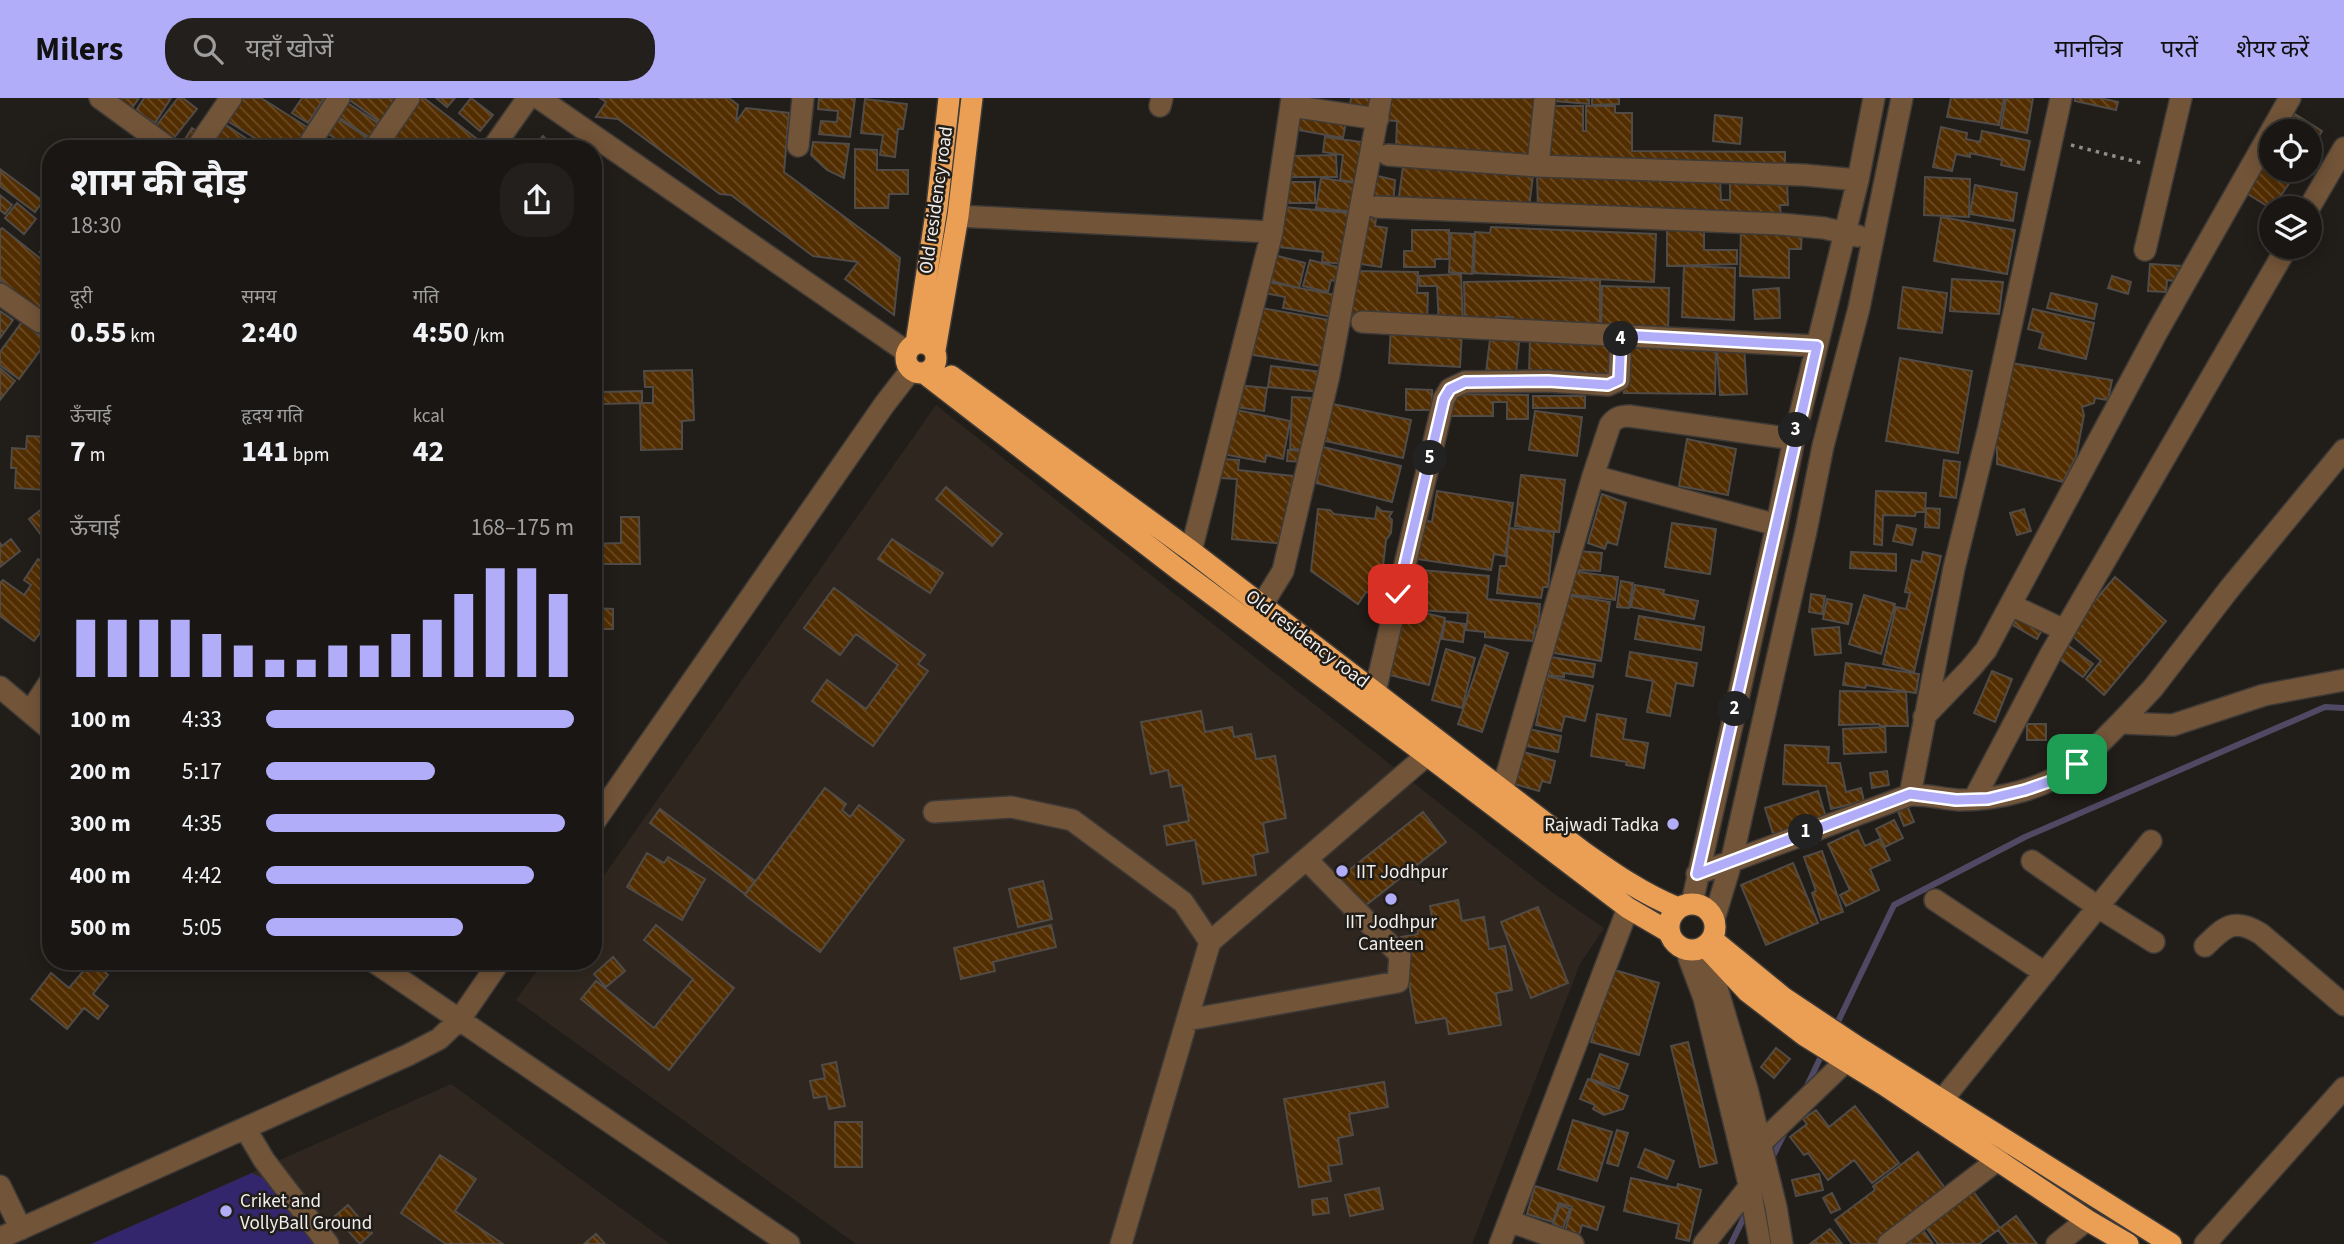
<!DOCTYPE html>
<html lang="hi">
<meta charset="utf-8">
<style>
body{margin:0;font-family:"Source Sans 3","Noto Sans Devanagari",sans-serif;background:#221f1c;color:#f1f3f6;height:100vh;display:flex;flex-direction:column;font-size:26px;white-space:nowrap}
*{box-sizing:border-box;margin:0}
p{font-size:23px;color:#9f9fa0}
.icon{flex:none;width:38px;height:38px;fill:none;stroke:currentColor;stroke-width:2;stroke-linecap:round;stroke-linejoin:round}
.map{position:relative;flex:1;overflow:hidden}
.side{position:absolute;left:42px;top:42px;width:560px;height:830px;display:flex;flex-direction:column;background:#191613;border-radius:28px;box-shadow:0 4px 18px #0003,0 0 0 2px #373533}
.side>*{flex:none}
.fabs{position:absolute;left:2259px;top:21px;display:grid;gap:14px}
.fabs a{display:grid;place-items:center;width:63px;height:63px;border-radius:50%;background:#191613;box-shadow:0 4px 18px #0003,0 0 0 2px #373533;font-size:35px}
.pin{position:absolute;display:grid;place-items:center;width:60px;height:60px;color:#fff;margin:-30px;border-radius:14px;box-shadow:0 4px 10px #0006}
.km{position:absolute;width:35px;height:35px;margin:-18px;border-radius:50%;background:#222;color:#fff;font-size:19px;line-height:35px;text-align:center}
.round{display:grid;place-items:center;flex:none;width:74px;height:74px;border-radius:28px;background:#221f1c}
.overview{display:flex;align-items:center;justify-content:space-between;height:119px;padding:0 28px}
h1{font-size:38px;font-weight:700;line-height:52px}
.stats{display:grid;grid-template-columns:repeat(3,1fr);gap:10px;height:119px;padding:7px 28px}
.stats div{display:grid;align-content:center}
.stats b{font-size:30px;font-weight:700}
.stats small{font-size:19px;font-weight:400}
.stats p{font-size:19px}
.chart{height:196px;padding:14px 28px}
.chart p{display:flex;justify-content:space-between}
.chart svg{width:100%;height:126px;margin-top:7px;stroke:#b2adf9;stroke-width:6}
ul{padding:0 28px;list-style:none;font-size:23px}
li{display:grid;grid-template-columns:112px 84px 1fr;align-items:center;height:52px}
li i{height:18px;border-radius:9px;background:#b2adf9}
header{display:flex;align-items:center;gap:42px;box-sizing:border-box;height:98px;padding:0 35px;background:#b2adf9;color:#111}
header strong{font-size:33px}
nav{display:flex;gap:38px;margin-inline-start:auto;font-size:24px}
.search{width:490px;height:63px;background:#221f1c;display:flex;align-items:center;gap:18px;box-sizing:border-box;padding:0 24px;border-radius:28px;color:#9f9fa0;font-size:26px}
.map>svg:first-child{display:block}
.built{fill:#2f271f}
.green{fill:#33266d}
.lines{fill:none;stroke-linecap:round;stroke-linejoin:round}
.stream{stroke:#504963;stroke-width:6}
.building{fill:url(#building-back-hatch);stroke:#504b47;stroke-width:2}
.minor-casing{stroke:#3e3a37;stroke-width:24}
.highway-casing{stroke:#3e3a37;stroke-width:24}
.path{stroke:#908c89;stroke-width:3.5;stroke-dasharray:3.5 5;stroke-linecap:butt}
.minor{stroke:#725438;stroke-width:21}
.highway{stroke:#ea9f54;stroke-width:21}
.route-casing{stroke:#fff;stroke-width:14}
.route{stroke:#b2adf9;stroke-width:9}
.poi-dot{fill:#b2adf9;stroke:#211d19;stroke-width:2.5}
.labels{text-anchor:middle;stroke-width:5;stroke-linejoin:round;paint-order:stroke}
.street-label{font-size:19px;fill:#f1eeec;stroke:#211d19}
.poi-label{font-size:19px;fill:#f1eeec;stroke:#211d19;text-anchor:start}
</style>
<header>
<strong>Milers</strong>
<div class="search"><svg class="icon" aria-label="search" viewBox="0 0 24 24"><circle cx="10" cy="10" r="6"/><path d="M15 15l6 6"/></svg>यहाँ खोजें</div>
<nav><a>मानचित्र</a><a>परतें</a><a>शेयर करें</a></nav>
</header>
<div class="map">
<svg width="2344" height="1146" viewBox="0 0 2344 1146">
<defs>
<pattern id="building-back-hatch" width="6" height="6" patternUnits="userSpaceOnUse" patternTransform="scale(1.75)"><rect width="6" height="6" fill="#522d00"/><path d="M-1 5l2 2M0 0l6 6M5-1l2 2" fill="none" stroke="#6b4c25"/></pattern>
</defs>
<rect width="100%" height="100%" fill="#211d19"/>
<path class="built" d="M936 307 1549 792 1604 830 1580 866 1472 1146H856L516 902 544 863H593V793Z
M451 986 670 1146H91Z"/>
<path class="green" d="M252 1075 263 1080 313 1146H91Z"/>
<g class="lines">
<path class="stream" d="M1835 930 1894 807 2025 739 2325 609 2344 610
M1806 990 1824 952
M1771 1062 1785 1034
M1731 1146 1747 1113"/>
</g>
<path class="building" d="M117 0H139L132 10Z
M144 0H171L155 25 136 13Z
M178 0H183L197 11 173 41 156 28Z
M240 0H261L307 29 294 51H272L226 22Z
M302 0H324L308 25 292 15Z
M347 0H396L380 24Z
M416 0H424L481 44 476 51H377Z
M436 0H455L447 9Z
M471 0 493 17 480 33 459 15Z
M600 0H729L738 7 736 24 746 10 789 15 784 74 900 160 894 217 845 181 858 164 813 158 731 97 720 96 618 21 596 19 606 4Z
M819 0H855L850 39 819 36 821 23 837 24 838 13 818 11Z
M1351 0H1378L1375 18 1349 13Z
M1387 0H1538L1536 60 1396 49 1397 23 1383 22Z
M1555 0H1589V6L1555 3Z
M1592 0H1619V6L1592 7Z
M2004 0 1999 27 1947 19 1951 0Z
M2006 0H2033L2027 35 2001 30Z
M2075 0H2100L2118 4 2116 12 2075 3Z
M865 1 907 6 903 31H898L895 59 880 57 883 37 861 35Z
M343 2 378 25 369 39 334 16Z
M1549 8H1583V33H1586V8H1615V15H1632V53L1785 54V70L1549 65Z
M1297 10 1347 19 1343 40 1293 31Z
M2295 16 2322 33 2310 52V33H2285Z
M1715 17 1742 20 1740 46 1713 43Z
M337 20 366 39 359 51H351L327 35Z
M217 21 262 51H198Z
M1941 29 1967 35 1966 41 1980 44 1982 33 2030 43 2024 72 2001 67 2002 62 1970 55V59L1956 56 1952 73 1933 69Z
M192 30 201 36 192 51H179Z
M322 38 337 51H312Z
M543 38 556 51H531Z
M1325 39 1369 45 1363 85 1340 82 1343 57 1323 54Z
M813 44 849 46 844 80 827 72 811 57Z
M855 51 877 52V72H908V96H889L888 110H855Z
M2272 55V72H2298L2272 111 2246 95Z
M1336 57 1337 79H1292V58Z
M1403 68 1483 73 1533 78 1529 109 1398 106Z
M0 71 43 103 35 114 0 88Z
M1537 75 1720 81 1721 102H1730V85L1787 84 1788 107H1780L1781 119 1538 113Z
M1369 76 1395 82 1393 108 1365 103Z
M1925 79 1970 81 1969 119 1924 117Z
M1321 80 1362 86 1358 114 1316 110Z
M1285 84H1315V105H1286Z
M1975 87 2017 95 2013 123 1970 116Z
M0 97 12 107 5 116 0 112Z
M17 105 36 121 24 136 5 120Z
M1283 109 1349 115 1345 166 1322 164 1323 154 1279 149Z
M1361 118 1376 120 1375 128 1387 130 1381 169 1354 165Z
M1941 119 2015 132 2007 176 1934 163Z
M1667 123 1704 124V152H1737V166L1667 168Z
M1741 128 1802 130 1801 151H1789V180L1740 178Z
M1491 129 1656 136 1654 184 1474 175 1475 134 1490 135Z
M2 130 51 169V219L49 221 0 182V132Z
M1412 132H1449V161H1435V169H1404V153H1412Z
M1451 135 1474 136 1472 176 1449 174Z
M51 138V161L40 154Z
M1274 157 1305 165 1299 190 1268 182Z
M1310 162 1345 171 1342 184 1331 182 1328 194 1303 188Z
M2150 166 2182 168 2181 184 2167 182 2166 194 2148 193Z
M1684 168 1735 170 1734 222 1682 219Z
M1350 173 1418 174 1417 195H1428L1427 224 1406 218 1349 216Z
M1461 176 1463 227H1439L1437 188H1420L1419 178Z
M2112 178 2131 184 2128 196 2108 190Z
M1952 181 2003 184 1999 216 1950 213Z
M1600 182V229H1514L1513 219H1496L1497 224H1465L1464 184Z
M1267 184 1342 198 1338 220 1283 210 1285 199 1265 195Z
M1602 188 1669 190 1668 235 1601 234Z
M1903 189 1947 195 1942 235 1898 230Z
M1779 190 1780 220 1755 221 1753 192Z
M2051 195 2097 206 2094 221 2047 210Z
M1261 210 1335 223 1327 269 1253 257Z
M2033 211 2094 225 2086 261 2039 250 2043 235 2028 231Z
M0 213 13 222 0 240Z
M22 224 47 243 19 281 0 267V254Z
M1391 228 1462 233 1460 269 1389 265Z
M1491 233 1520 235 1516 277 1486 274Z
M1530 240H1617L1613 282 1529 277Z
M1625 245 1716 247 1715 296 1624 295Z
M1744 248 1747 296 1720 297 1717 250Z
M1900 260 1972 273 1958 355 1886 343Z
M2005 264 2112 282 2108 302 2095 300 2094 305 2082 309 2084 317 2076 359 2063 384 1997 366V353L1992 338Z
M1271 268 1322 274 1320 294 1268 289Z
M0 270 15 283 0 302Z
M692 272 694 322 682 323V351L641 352 640 305 602 306V294L642 293V305H653V289H645L644 273Z
M1237 287 1267 290 1264 313 1234 309Z
M1406 291 1432 292V312H1406Z
M1450 296 1528 297V321H1507V304H1493V318H1450Z
M1533 298H1585V310H1533Z
M1292 299 1312 300 1310 352 1290 351Z
M1328 305 1411 322 1403 360 1321 342Z
M1232 311 1290 323 1283 361 1266 357 1265 364 1223 356Z
M1535 313 1582 319 1577 358 1529 352Z
M27 338 50 339 46 392 15 390 16 370H11L12 350 26 351Z
M1687 341 1736 351 1728 397 1679 388Z
M1315 347 1401 368 1392 404 1316 385 1320 370 1310 368Z
M1288 352 1306 353 1305 364 1287 363Z
M1223 361 1239 362 1238 372 1293 378 1287 446 1232 441 1237 381 1221 380Z
M1944 362 1960 364 1956 400 1940 398Z
M1521 377 1565 382 1559 434 1515 428Z
M946 389 1002 436 992 448 936 401Z
M1437 393 1513 405 1505 458 1494 456 1491 472 1417 461 1423 422 1432 424Z
M1876 393 1926 395 1925 414H1916L1915 418 1883 417 1882 447 1874 446Z
M1602 396 1626 405 1617 447 1607 444 1605 451 1588 445Z
M1377 409 1382 413 1392 414 1389 419 1392 422 1391 435 1386 442 1381 485 1374 495 1366 494 1358 506 1311 473 1318 411 1330 412 1334 416 1375 421Z
M43 410 51 421 50 449 29 421Z
M1926 410 1940 411 1939 430 1925 429Z
M2024 411 2031 433 2017 437 2010 415Z
M621 419H639L640 466H593V446L621 445Z
M1672 425 1716 431 1710 476 1665 469Z
M1897 427 1916 431 1912 447 1893 443Z
M1509 430 1554 434 1548 489H1543L1541 500 1497 495 1500 468H1506Z
M11 441 20 453 0 469V445L2 448Z
M892 441 943 475 930 495 878 461Z
M1578 453 1602 455 1600 473 1576 472Z
M1851 454 1896 456V473L1850 470Z
M1923 454 1941 458 1914 574 1883 566 1896 509 1906 511 1910 495 1905 494 1912 462 1921 464Z
M38 461 51 470V532L45 528 34 543 0 518V485L3 482 24 497 31 487 24 482Z
M1421 472 1489 478 1487 501 1540 506 1538 529H1535L1533 543 1485 539V534L1466 532 1468 515 1418 512Z
M1570 473 1618 479 1615 502 1567 496Z
M2115 479 2166 523 2104 597 2086 581 2101 563 2068 534Z
M1621 483 1633 485 1629 510 1617 509Z
M1635 487 1664 492 1663 496 1698 503 1694 521 1631 509Z
M834 490 925 557 918 566 928 573 873 648 812 603 827 582 866 611 898 567 856 536 840 557 804 530Z
M1811 496 1825 498 1822 516 1809 514Z
M1564 497 1610 504 1601 563 1554 555Z
M1864 497 1895 506 1881 556 1849 546Z
M1827 501 1852 506 1848 526 1823 521Z
M593 510 613 511V531H593Z
M1406 510 1445 520 1429 587 1390 577Z
M2018 516 2043 530 2037 541 2013 527Z
M1639 518 1704 529 1701 552 1635 541Z
M1445 523 1465 526 1463 544 1442 541Z
M1839 529 1841 555 1815 557 1812 531Z
M2062 543 2093 566 2083 579 2053 556Z
M1485 547 1508 555 1482 634 1458 626Z
M1446 551 1475 560 1462 610 1432 602Z
M1630 554 1697 565 1693 588 1676 585 1670 618 1647 614 1653 583 1626 578Z
M1551 559 1595 566 1593 579 1564 575V579L1548 577Z
M1846 565 1919 576 1916 595 1866 587 1865 590 1843 587Z
M1992 573 2012 581 1995 624 1974 615Z
M1546 578 1593 588 1585 623 1565 618 1561 633 1536 627Z
M1840 593 1906 594 1908 628H1880L1879 626 1839 627Z
M1201 613 1205 634 1232 629 1234 639 1251 636 1256 661 1275 658 1286 720 1263 725 1268 754 1253 757 1256 777 1203 786 1195 742 1167 747 1164 728 1189 723 1182 687 1171 689 1168 672 1151 676 1141 624Z
M1597 616 1626 621 1623 641 1648 645 1644 670 1626 667 1627 664 1591 658Z
M2027 626H2046V642H2027Z
M1885 629 1886 654 1844 656 1843 631Z
M1529 631 1561 638 1558 654 1526 648Z
M1785 647 1829 649 1828 665H1840L1846 694 1861 690 1864 703 1831 711 1826 688 1783 686Z
M1520 653 1555 663 1550 685 1542 683 1539 693 1511 685Z
M1887 673 1889 687 1872 690 1870 675Z
M825 690 846 706 842 712 850 719 859 707 904 742 820 854 745 797Z
M1818 693 1828 726 1775 742 1765 710Z
M1907 707 1914 724 1904 728 1897 711Z
M660 711 755 783 745 796 650 725Z
M1423 714 1446 744 1361 811 1338 781Z
M1894 722 1903 740 1885 749 1876 731Z
M1858 732 1865 748 1880 741 1890 762 1870 771 1879 792 1846 808 1840 797 1850 792 1828 746Z
M1822 753 1843 814 1821 822 1812 795 1816 793 1804 759Z
M647 755 664 765 668 759 705 781 682 822 627 789Z
M1793 765 1818 825 1766 847 1741 787Z
M1043 783 1052 821 1018 829 1009 791Z
M1458 802 1462 823 1484 819 1489 851 1505 848 1512 892 1496 895 1501 927 1449 936 1446 920 1416 925 1401 839 1418 836 1417 826 1433 824 1430 808Z
M1538 809 1568 885 1531 900 1501 824Z
M656 827 734 890 669 972 581 901 596 883 654 930 693 881 644 842Z
M1051 827 1056 849 993 864 995 873 961 881 954 850Z
M613 859 625 873 606 889 594 876Z
M92 863 108 877 93 896 108 908 98 921 84 910 67 931 31 901 51 875 69 890Z
M1611 871 1659 885 1639 957 1591 944Z
M1688 944 1717 1065 1700 1069 1671 948Z
M1776 950 1790 961 1774 980 1761 969Z
M1600 956 1628 966 1619 991 1591 981Z
M836 964 845 1008 829 1011 826 998 814 1000 810 983 825 980 822 967Z
M1588 981 1628 998 1623 1011 1604 1017 1593 1011 1595 1007 1580 1001Z
M1384 984 1388 1009 1349 1016 1353 1037 1338 1040 1342 1066 1328 1068 1331 1083 1299 1089 1284 1001Z
M1855 1008 1899 1065 1872 1085 1854 1062 1828 1082 1808 1055 1804 1057 1790 1039 1807 1026 1803 1021 1816 1012 1829 1029Z
M1573 1022 1612 1034 1597 1083 1558 1071Z
M835 1024H862V1069H835Z
M1617 1032 1628 1035 1618 1068 1607 1065Z
M1645 1051 1674 1063 1667 1081 1638 1069Z
M1918 1054 1948 1094 1878 1146H1852L1835 1122 1875 1092 1873 1088Z
M440 1057 476 1081 455 1113 503 1146H446L401 1115Z
M1819 1076 1823 1092 1796 1098 1792 1082Z
M1631 1080 1677 1090 1678 1086 1701 1092 1689 1143 1676 1140 1679 1126 1624 1113Z
M1535 1088 1604 1109 1597 1132 1582 1127 1579 1137 1565 1133 1572 1109 1559 1105 1553 1124 1527 1116Z
M1379 1090 1383 1111 1350 1118 1345 1097Z
M1973 1093 2000 1130 2016 1118 2037 1146H2009L1998 1132 1979 1146H1938L1925 1128Z
M1832 1095 1840 1111 1831 1115 1823 1100Z
M1327 1100 1329 1115 1313 1117 1312 1102Z
M348 1107 372 1135 360 1146 335 1118Z
M1560 1107 1570 1111 1563 1130 1553 1126Z
M1830 1131 1842 1146H1810Z
M1923 1132 1933 1146H1905Z
M596 1136 605 1146H584Z"/>
<g class="lines">
<g class="minor-casing">
<path id="minor" d="M100 0 170 51
M539 0 907 254
M1160 8 1162 0
M1291 8 1378 21
M798 48 803 0
M196 51 231 0
M306 51 339 0
M374 51 409 0
M492 51 528 0
M1388 57 1538 68 1804 77 1858 82
M1538 68 1545 0
M1376 109 1780 126 1824 130 1858 138
M2309 110 2344 50
M958 118 1272 134
M2145 152 2181 0
M0 196 40 224
M1362 224 1817 248
M2344 352 2230 490 2153 590 2120 625 2173 627 2264 597 2344 582
M1593 378 1777 427
M1191 453 1272 134 1292 0
M1262 507 1283 473 1329 277 1381 0
M2011 507 2064 532
M0 589 51 632
M1375 594 1444 301 1450 291 1465 284 1548 283 1608 287 1619 282 1621 238
M30 614 51 582
M1924 619 1971 570 1986 552 2157 234 2290 0
M1502 693 1593 378 1610 327C1615 320 1620 318 1629 318L1794 341
M1910 697 1954 470 1988 333 2061 0
M1974 701 2049 559 2287 149
M934 714 1011 709 1072 722 1183 804 1210 844
M593 726 884 307 911 272
M2032 763 2098 809 2154 844
M1697 776 1910 697C1927 696 1942 701 1959 702 1999 702 2045 691 2077 666 2092 654 2106 639 2120 625
M1935 802 2045 875
M1692 805 1777 427 1794 341 1858 82 1874 0
M1714 821 1731 765 1806 433 1823 348 1859 210 1902 0
M2205 848C2225 828 2235 819 2261 836L2344 907
M1698 852 1716 887 1747 991 1776 1109 1782 1146
M1689 860 1704 900 1750 1090 1760 1146
M373 863 789 1146
M1187 922 1398 884 1400 857 1307 762
M1943 1001 2151 743
M245 1030 264 1062 328 1146
M1761 1045 1847 962
M0 1088 21 1131
M1509 1123 1573 1146
M0 1140 408 957 439 941 460 921 500 863
M1121 1146 1210 844 1427 657
M1500 1146 1628 810
M1704 1146 1750 1088
M1888 1146 1999 1061
M2057 1146 2087 1122
M2205 1146 2344 990"/>
</g>
<g class="highway-casing">
<path id="highway" d="M906 260a15 15 0 1 1 30 0a15 15 0 1 1-30 0Z
M916 245 937 109 949 0
M935 252 958 118 972 0
M924 275 1178 471 1427 657 1628 810 1669 834
M951 278 1191 453 1582 753C1613 775 1643 796 1678 810
M1669 829a23 23 0 1 1 46 0a23 23 0 1 1-46 0Z
M1712 841 1784 900 1859 950 2171 1146
M1707 850 1748 894 1804 937 1883 986 2087 1122 2128 1146"/>
</g>
<path class="path" d="M2071 47 2145 66"/>
<use href="#minor" class="minor"/>
<use href="#highway" class="highway"/>
</g>
<g class="lines">
<g class="route-casing">
<path id="route" d="M1398 496 1444 301 1450 291 1465 284 1548 283 1608 287 1619 282 1621 237 1817 248 1697 776 1910 696 1956 702 1988 701 2025 692 2054 682 2077 666"/>
</g>
<use href="#route" class="route"/>
</g>
<g class="poi-dot">
<circle cx="1673" cy="726" r="7"/>
<circle cx="1342" cy="773" r="7"/>
<circle cx="1391" cy="801" r="7"/>
<circle cx="226" cy="1113" r="7"/>
</g>
<g class="labels">
<g class="street-label">
<text transform="translate(935 102) rotate(-82)" y="7">Old residency road</text>
<text transform="translate(1308 540) rotate(37)" y="7">Old residency road</text>
</g>
<g class="poi-label">
<text x="1659" y="733" text-anchor="end">Rajwadi Tadka</text>
<text x="1356" y="780">IIT Jodhpur</text>
<text x="1391" y="830" text-anchor="middle">IIT Jodhpur<tspan x="1391" dy="22">Canteen</tspan></text>
<text x="240" y="1109">Criket and<tspan x="240" dy="22">VollyBall Ground</tspan></text>
</g>
</g>
</svg>
<div class="fabs">
<a><svg class="icon" aria-label="locate" viewBox="0 0 24 24"><circle cx="12" cy="12" r="6"/><path d="M12 2v4M12 18v4M2 12h4M18 12h4"/></svg></a>
<a><svg class="icon" aria-label="layers" viewBox="0 0 24 24"><path d="M12 4l9 5-9 5-9-5zM3 14l9 5 9-5"/></svg></a>
</div>
<div class="pin" style="left:2077px;top:666px;background:#1e9e55"><svg class="icon" aria-label="arrive" viewBox="0 0 24 24"><path d="M6 21V4h12l-3 4 3 4H6"/></svg></div>
<div class="pin" style="left:1398px;top:496px;background:#d93025"><svg class="icon" aria-label="check" viewBox="0 0 24 24"><path d="M5 12l5 5 9-10"/></svg></div>
<b class="km" style="left:1806px;top:734px">1</b>
<b class="km" style="left:1735px;top:611px">2</b>
<b class="km" style="left:1796px;top:332px">3</b>
<b class="km" style="left:1621px;top:241px">4</b>
<b class="km" style="left:1430px;top:360px">5</b>
<section class="side">
<div class="overview"><div><h1>शाम की दौड़</h1><p>18:30</p></div><a class="round"><svg class="icon" aria-label="share" viewBox="0 0 24 24"><path d="M12 15V3M7 8l5-5 5 5M5 13v7h14v-7"/></svg></a></div>
<div class="stats">
<div><p>दूरी</p><b>0.55<small> km</small></b></div>
<div><p>समय</p><b>2:40</b></div>
<div><p>गति</p><b>4:50<small> /km</small></b></div>
</div>
<div class="stats">
<div><p>ऊँचाई</p><b>7<small> m</small></b></div>
<div><p>हृदय गति</p><b>141<small> bpm</small></b></div>
<div><p>kcal</p><b>42</b></div>
</div>
<div class="chart"><p><span>ऊँचाई</span>168–175 m</p>
<svg viewBox="0 0 160 44" preserveAspectRatio="none"><path d="M5 44V24M15 44V24M25 44V24M35 44V24M45 44V29M55 44V33M65 44V38M75 44V38M85 44V33M95 44V33M105 44V29M115 44V24M125 44V15M135 44V6M145 44V6M155 44V15"/></svg>
</div>
<ul>
<li><b>100 m</b>4:33<i style="width:100%"></i></li>
<li><b>200 m</b>5:17<i style="width:55%"></i></li>
<li><b>300 m</b>4:35<i style="width:97%"></i></li>
<li><b>400 m</b>4:42<i style="width:87%"></i></li>
<li><b>500 m</b>5:05<i style="width:64%"></i></li>
</ul>
</section>
</div>
